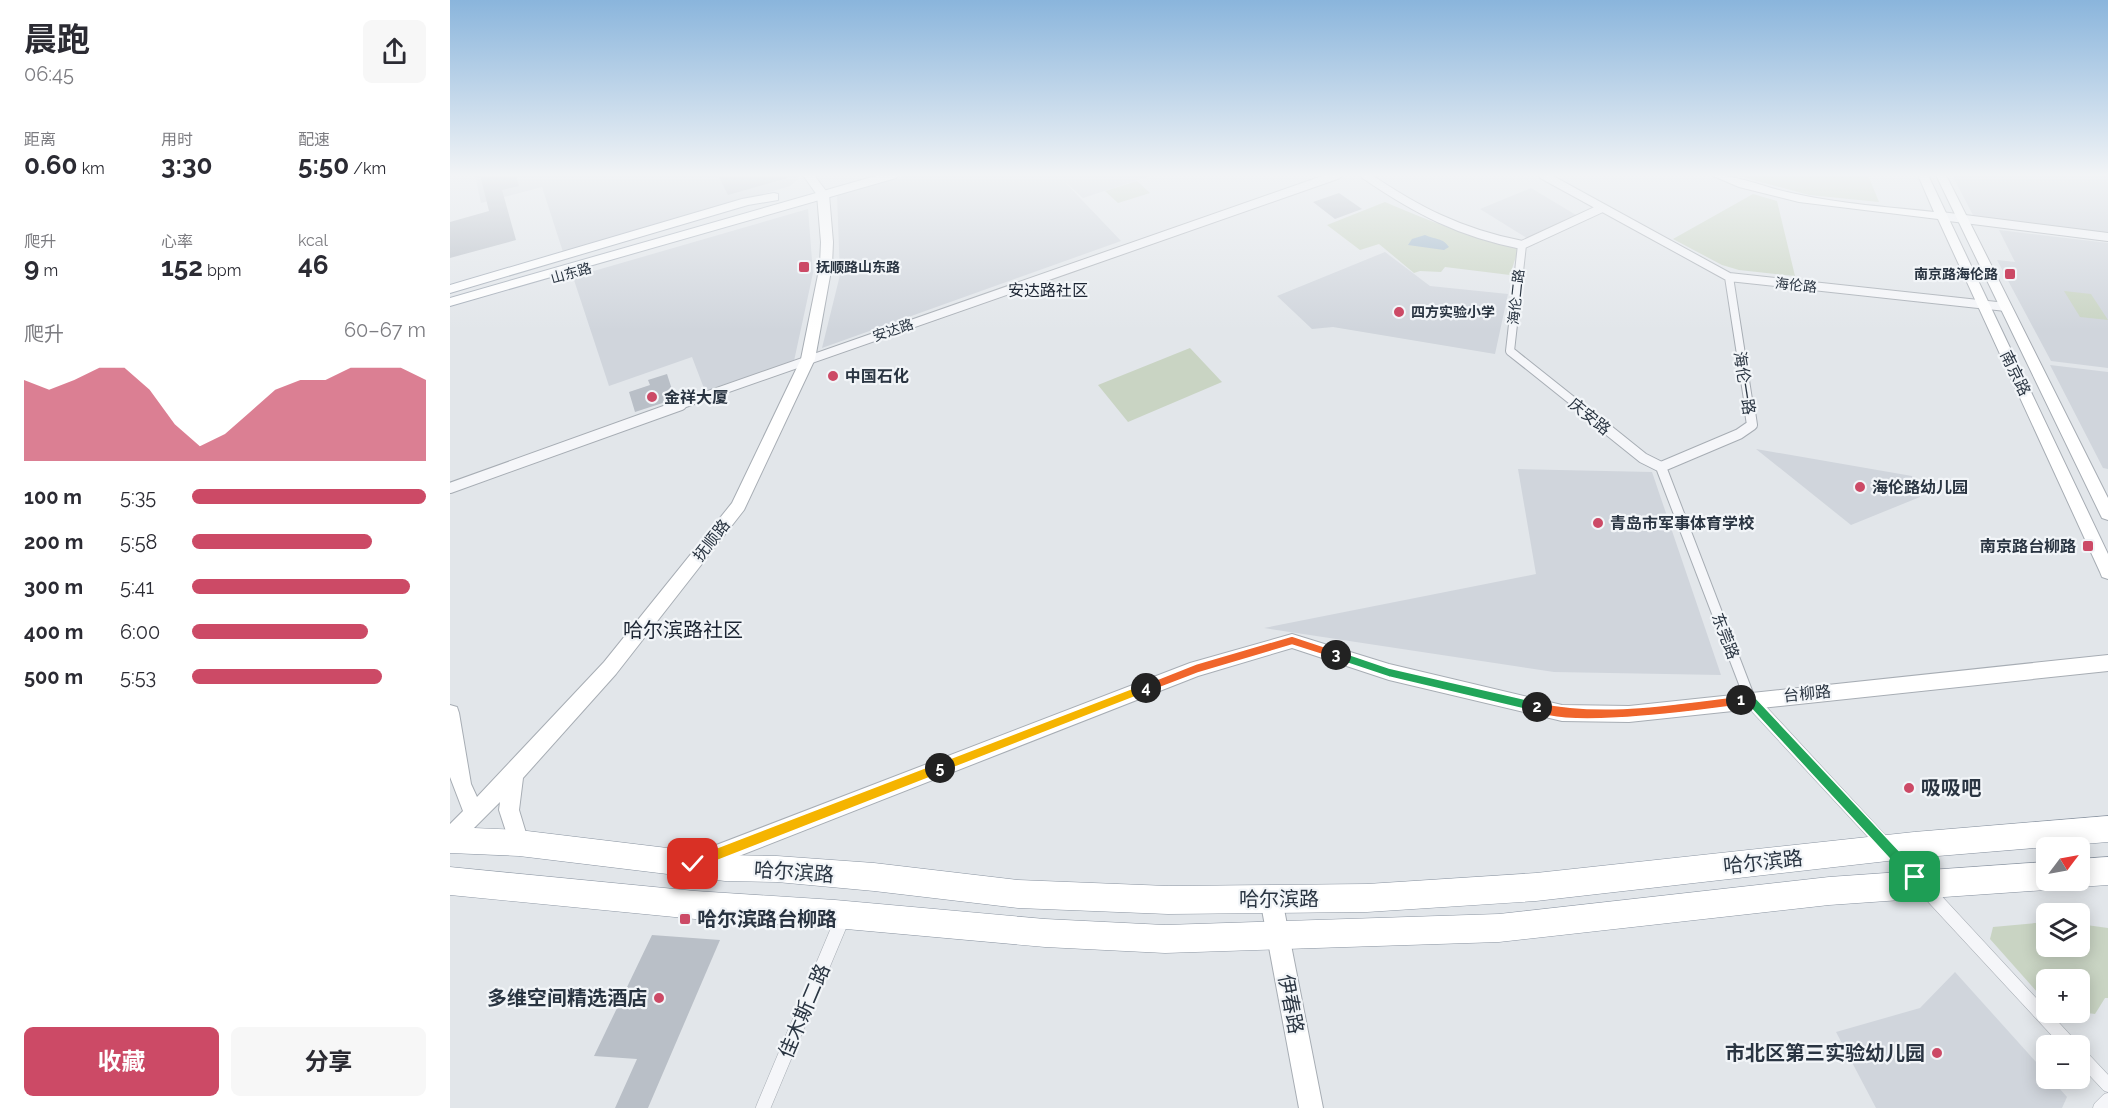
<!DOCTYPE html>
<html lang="zh">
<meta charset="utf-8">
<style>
body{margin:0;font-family:Raleway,"Noto Sans SC",sans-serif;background:#f7f7f7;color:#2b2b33;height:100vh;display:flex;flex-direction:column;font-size:22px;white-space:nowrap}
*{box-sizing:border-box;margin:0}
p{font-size:20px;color:#7c7c81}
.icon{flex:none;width:33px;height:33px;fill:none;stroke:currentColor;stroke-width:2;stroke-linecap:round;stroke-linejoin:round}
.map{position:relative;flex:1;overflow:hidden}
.side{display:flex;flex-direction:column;background:#fff;width:450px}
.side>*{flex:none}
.needle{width:39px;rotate:58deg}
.tools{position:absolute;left:1586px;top:837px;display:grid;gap:12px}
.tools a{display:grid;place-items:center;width:54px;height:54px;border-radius:9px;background:#fff;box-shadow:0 3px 15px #0003;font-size:30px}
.pin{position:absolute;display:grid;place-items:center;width:51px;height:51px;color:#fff;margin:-26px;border-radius:12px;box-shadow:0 3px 9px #0006}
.km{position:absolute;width:30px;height:30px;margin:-15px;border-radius:50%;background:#222;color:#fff;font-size:16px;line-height:30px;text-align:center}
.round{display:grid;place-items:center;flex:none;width:63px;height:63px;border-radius:9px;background:#f7f7f7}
.head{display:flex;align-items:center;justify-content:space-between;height:102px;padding:0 24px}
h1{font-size:33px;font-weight:700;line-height:45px}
.figures{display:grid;grid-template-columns:repeat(3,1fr);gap:9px;height:102px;padding:6px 24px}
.figures div{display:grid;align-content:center}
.figures b{font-size:26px;font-weight:700}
.figures small{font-size:16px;font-weight:400}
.figures p{font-size:16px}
.chart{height:168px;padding:12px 24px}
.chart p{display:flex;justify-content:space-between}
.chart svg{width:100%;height:108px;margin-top:6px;fill:#cc4a66;opacity:.7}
.button{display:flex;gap:12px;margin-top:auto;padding:12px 24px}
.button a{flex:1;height:69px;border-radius:9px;background:#cc4a66;color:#fff;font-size:24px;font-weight:700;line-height:69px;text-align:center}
.button a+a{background:#f7f7f7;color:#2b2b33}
ul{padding:0 24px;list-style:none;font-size:20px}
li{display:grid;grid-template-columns:96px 72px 1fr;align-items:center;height:45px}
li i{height:15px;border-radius:8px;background:#cc4a66}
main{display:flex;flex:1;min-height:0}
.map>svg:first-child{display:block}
.built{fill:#d0d5dc}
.green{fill:#c9d4c3}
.water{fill:#9eb6c9}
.building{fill:#b9bfc7}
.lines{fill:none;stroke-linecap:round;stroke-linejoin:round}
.street-far2-casing{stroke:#a7adb4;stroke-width:10}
.street-far1-casing{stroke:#a7adb4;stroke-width:12}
.street-casing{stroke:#a7adb4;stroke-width:15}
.secondary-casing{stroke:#a7adb4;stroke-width:2}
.primary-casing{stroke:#a2abb6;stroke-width:2}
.highway-casing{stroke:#8a94a1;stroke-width:1}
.street-far2{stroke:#f5f6f9;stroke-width:8}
.street-far1{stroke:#f5f6f9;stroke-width:10}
.street{stroke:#f5f6f9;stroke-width:14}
.secondary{fill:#fff;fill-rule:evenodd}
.primary{fill:#fff;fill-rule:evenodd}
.highway{fill:#fff;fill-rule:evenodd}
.split-1{fill:#22a559;stroke:#fff;stroke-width:1.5}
.split-2{fill:#f0652b;stroke:#fff;stroke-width:1.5}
.split-3{fill:#22a559;stroke:#fff;stroke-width:1.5}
.split-4{fill:#f0652b;stroke:#fff;stroke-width:1.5}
.split-5{fill:#f5b400;stroke:#fff;stroke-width:1.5}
.split-6{fill:#f5b400;stroke:#fff;stroke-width:1.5}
.poi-dot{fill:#cc4a66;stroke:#f2f5f8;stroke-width:2}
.labels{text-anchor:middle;stroke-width:4.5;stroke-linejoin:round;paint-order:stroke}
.far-poi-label{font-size:14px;font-weight:bold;fill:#2a3542;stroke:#f2f5f8;text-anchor:start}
.far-street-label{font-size:14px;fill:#2a3542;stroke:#f2f5f8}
.far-quarter-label{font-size:16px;fill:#1c2533;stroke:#f2f5f8}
.street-label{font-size:16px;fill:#2a3542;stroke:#f2f5f8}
.poi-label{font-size:16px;font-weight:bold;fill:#2a3542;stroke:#f2f5f8;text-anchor:start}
.quarter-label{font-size:20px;fill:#1c2533;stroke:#f2f5f8}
.near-poi-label{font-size:20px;font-weight:bold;fill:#2a3542;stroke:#f2f5f8;text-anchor:start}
.near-street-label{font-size:20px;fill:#2a3542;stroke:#f2f5f8}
</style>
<main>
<section class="side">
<div class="head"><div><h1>晨跑</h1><p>06:45</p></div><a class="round"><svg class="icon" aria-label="share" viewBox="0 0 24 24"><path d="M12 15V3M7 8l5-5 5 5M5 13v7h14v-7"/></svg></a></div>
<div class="figures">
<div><p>距离</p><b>0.60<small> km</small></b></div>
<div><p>用时</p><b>3:30</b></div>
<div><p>配速</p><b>5:50<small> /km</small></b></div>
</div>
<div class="figures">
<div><p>爬升</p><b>9<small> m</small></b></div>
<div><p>心率</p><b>152<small> bpm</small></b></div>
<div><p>kcal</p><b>46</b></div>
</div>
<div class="chart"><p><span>爬升</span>60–67 m</p>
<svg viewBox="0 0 160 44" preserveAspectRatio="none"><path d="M0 44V11L10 15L20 11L30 6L40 6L50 15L60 29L70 38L80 33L90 24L100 15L110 11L120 11L130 6L140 6L150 6L160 11V44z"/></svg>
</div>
<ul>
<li><b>100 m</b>5:35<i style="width:100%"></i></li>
<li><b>200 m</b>5:58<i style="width:77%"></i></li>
<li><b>300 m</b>5:41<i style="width:93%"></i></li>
<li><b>400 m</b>6:00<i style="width:75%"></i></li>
<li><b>500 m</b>5:53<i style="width:81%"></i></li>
</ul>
<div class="button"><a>收藏</a><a>分享</a></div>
</section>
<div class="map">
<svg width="1658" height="1108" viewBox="0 0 1658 1108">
<rect width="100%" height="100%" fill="#e2e6ea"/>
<path class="built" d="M25 175H346L349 179 340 186 113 252 92 187 31 203Z
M458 175H703L633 198 613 180 671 241 372 348 390 275 387 195Z
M1502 175H1658V234L1524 217Z
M1081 188 1126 215 1077 238 1030 209Z
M358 209 363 273 344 361 255 391 242 357 159 386 123 277Z
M1549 230 1658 243V368L1601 361 1547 260 1565 262Z
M935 252 980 286 1058 294 1045 354 883 327 862 329 827 296Z
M1600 365 1658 372V469L1653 468Z
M1306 449 1462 476 1470 497 1401 525Z
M1068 469 1202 472 1271 675 1104 672 814 628 1086 574Z
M1505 972 1596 1073V1078L1601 1079 1617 1097 1612 1108H1426L1386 1032 1470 1008Z"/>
<path class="green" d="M1285 175H1418L1429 202 1359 195Z
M687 181 700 193 668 203 655 191Z
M1303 194 1327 201 1345 276 1289 270 1272 265 1223 239Z
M935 202C979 221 1022 238 1069 247L1060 275 995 267 991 272 970 271 964 273 929 244 910 250 877 225Z
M1614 291 1641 294 1658 320 1630 317Z
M740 348 772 382 678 422 648 385Z
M1596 922V946H1629V924L1658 928V998H1655L1645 1014 1637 1013 1629 1007V980H1596V1002L1540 939 1543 927Z"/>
<path class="water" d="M975 235C985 240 992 237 999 247L994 250 958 245 962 239Z"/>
<path class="building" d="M30 175H66L69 186 52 190 66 240 0 258V222L39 211Z
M268 175H338V178L278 195Z
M889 193 912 209 885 219 863 202Z
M217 374 225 399 185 412 179 392 200 385 198 380Z
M202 935 270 940 198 1108H165L187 1059 144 1056Z"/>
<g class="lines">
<g class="street-far2-casing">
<path id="street-far2" d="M915 175C966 210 1010 233 1072 245
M1093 175 1279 277 1556 307
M1491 216 1658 237
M1279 277 1299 406
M227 406 887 175
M1129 406 1060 351 1072 245 1152 208"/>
</g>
<g class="street-far1-casing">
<path id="street-far1" d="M1127 405 1193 458 1211 467
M1211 467 1300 699 1310 709
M1211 467 1289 434 1302 425 1299 405
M0 488 231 405"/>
</g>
<g class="street-casing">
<path id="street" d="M1308 708 1621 1046
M1629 1054 1658 1085
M313 1108 394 915
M1650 1108 1658 1100"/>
</g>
<g class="secondary-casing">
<path id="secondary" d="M353 175H364L379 195 383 242 382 265 365 359 294 510 166 674 73 778 69 810 79 843 76 850 69 853 62 850 49 810 50 802 7 845 0 848V824L13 811 0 777V705L7 707 9 713 21 784 27 797 154 662 282 503 351 359 370 265 371 242 367 195Z
M1261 175C1289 175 1318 189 1346 194 1392 204 1438 207 1484 212L1468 175H1478L1658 554V579L1652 577 1650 572 1488 219 1349 202 1289 187Z
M1486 175H1496L1658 498V520L1652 518 1650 514Z
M842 634 939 664 1112 705 1179 706 1658 655V671L1179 722 1112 721 939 680 842 648 748 676 248 872 241 869 237 862 241 855 248 852 740 663Z
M821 888 829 891 832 899 873 1108H849L810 899 813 891Z"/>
</g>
<g class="primary-casing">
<path id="primary" d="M429 175H448L446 178 0 306V298Z
M324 193 328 194V200L298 205 0 293V285L292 199Z"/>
</g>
<g class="highway-casing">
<path id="highway" d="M1658 816V842L1464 858 1086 901 917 912 718 914 568 908 424 891 327 882 275 881 69 856 0 853V827L69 830 275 855 327 856 424 863 568 880 718 886 917 884 1086 873 1464 832Z
M1658 857V885L1629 887 1619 883V880H1629V859Z
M1596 862V880H1608L1606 886 1596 890 1379 905 1049 942 715 953 595 947 385 928 245 919 0 895V867L245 891 385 900 595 919 715 925 1049 914 1379 877Z"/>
</g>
<use href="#street-far2" class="street-far2"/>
<use href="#street-far1" class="street-far1"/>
<use href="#street" class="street"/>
<use href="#secondary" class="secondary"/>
<use href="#primary" class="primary"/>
<use href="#highway" class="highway"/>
</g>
<linearGradient id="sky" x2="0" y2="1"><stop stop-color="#8ab5dc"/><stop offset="0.53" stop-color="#f2f4f6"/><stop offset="1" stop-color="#f2f4f6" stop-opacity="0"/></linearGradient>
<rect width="1658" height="330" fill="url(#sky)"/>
<path class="split-1" d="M1300 694 1304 696 1470 873 1472 877 1470 882 1465 884 1461 882 1297 704H1287V697Z"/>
<path class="split-2" d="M1291 696 1296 700 1291 705C1258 709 1098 733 1081 707L1087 702C1154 717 1223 704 1291 696Z"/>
<path class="split-3" d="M886 650 939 668 1087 702 1092 707 1087 712 939 677 882 658 880 655Z"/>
<path class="split-4" d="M842 636 890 652 891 655 886 659 842 645 748 673 696 693 691 688 693 685 746 664Z"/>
<path class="split-5" d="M696 683 700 685V691L490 773 484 768 486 764Z"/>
<path class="split-6" d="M490 762 494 764V772L243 870 238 868 236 864 238 859 243 857Z"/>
<g class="poi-dot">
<rect x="348" y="261" width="12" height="12" rx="3"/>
<rect x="1554" y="268" width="12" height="12" rx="3"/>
<circle cx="949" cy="312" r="6"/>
<circle cx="383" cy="376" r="6"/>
<circle cx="202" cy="397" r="6"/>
<circle cx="1410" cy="487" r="6"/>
<circle cx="1148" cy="523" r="6"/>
<rect x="1632" y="540" width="12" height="12" rx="3"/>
<circle cx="1459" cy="788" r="6"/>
<rect x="229" y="913" width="12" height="12" rx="3"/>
<circle cx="209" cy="998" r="6"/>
<circle cx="1487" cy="1053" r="6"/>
</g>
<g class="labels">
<g class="far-poi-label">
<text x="366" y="272">抚顺路山东路</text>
<text x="1548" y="279" text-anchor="end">南京路海伦路</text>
<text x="961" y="317">四方实验小学</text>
</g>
<g class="far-street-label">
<text transform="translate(121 273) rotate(-16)" y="5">山东路</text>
<text transform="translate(1346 285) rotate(6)" y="5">海伦路</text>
<text transform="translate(1066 297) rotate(-84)" y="5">海伦二路</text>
<text transform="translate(443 330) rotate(-19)" y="5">安达路</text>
</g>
<g class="far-quarter-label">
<text x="598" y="296">安达路社区</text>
</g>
<g class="street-label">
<text transform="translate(1566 373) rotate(64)" y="6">南京路</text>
<text transform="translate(1295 383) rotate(81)" y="6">海伦一路</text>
<text transform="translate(1140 416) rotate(39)" y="6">庆安路</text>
<text transform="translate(261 540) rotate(-52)" y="6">抚顺路</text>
<text transform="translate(1276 636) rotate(69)" y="6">东莞路</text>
<text transform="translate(1357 693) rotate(-6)" y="6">台柳路</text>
</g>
<g class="poi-label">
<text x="395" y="382">中国石化</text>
<text x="214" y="403">金祥大厦</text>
<text x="1422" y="493">海伦路幼儿园</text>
<text x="1160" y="529">青岛市军事体育学校</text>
<text x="1626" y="552" text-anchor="end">南京路台柳路</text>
</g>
<g class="quarter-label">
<text x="233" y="637">哈尔滨路社区</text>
</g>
<g class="near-poi-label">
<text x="1471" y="795">吸吸吧</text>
<text x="247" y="926">哈尔滨路台柳路</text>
<text x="197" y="1005" text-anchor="end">多维空间精选酒店</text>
<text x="1475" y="1060" text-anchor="end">市北区第三实验幼儿园</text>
</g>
<g class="near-street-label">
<text transform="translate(1313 862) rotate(-6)" y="7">哈尔滨路</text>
<text transform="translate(344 872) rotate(4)" y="7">哈尔滨路</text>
<text x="829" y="906">哈尔滨路</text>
<text transform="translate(841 1004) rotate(79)" y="7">伊春路</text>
<text transform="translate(354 1011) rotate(-67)" y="7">佳木斯二路</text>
</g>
</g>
</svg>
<div class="tools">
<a><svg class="needle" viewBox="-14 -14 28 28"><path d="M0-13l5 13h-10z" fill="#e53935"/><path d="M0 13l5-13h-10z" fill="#7c7c81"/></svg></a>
<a><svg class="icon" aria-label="layers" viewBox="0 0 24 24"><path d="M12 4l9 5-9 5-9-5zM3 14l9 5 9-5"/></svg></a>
<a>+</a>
<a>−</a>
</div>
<div class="pin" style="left:1465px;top:877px;background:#1e9e55"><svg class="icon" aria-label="arrive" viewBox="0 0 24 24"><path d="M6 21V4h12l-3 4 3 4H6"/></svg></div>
<div class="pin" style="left:243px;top:864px;background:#d93025"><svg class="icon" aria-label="check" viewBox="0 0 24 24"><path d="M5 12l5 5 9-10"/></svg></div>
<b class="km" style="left:1291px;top:700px">1</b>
<b class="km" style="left:1087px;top:707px">2</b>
<b class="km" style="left:886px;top:655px">3</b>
<b class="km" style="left:696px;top:688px">4</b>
<b class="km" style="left:490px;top:768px">5</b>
</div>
</main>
